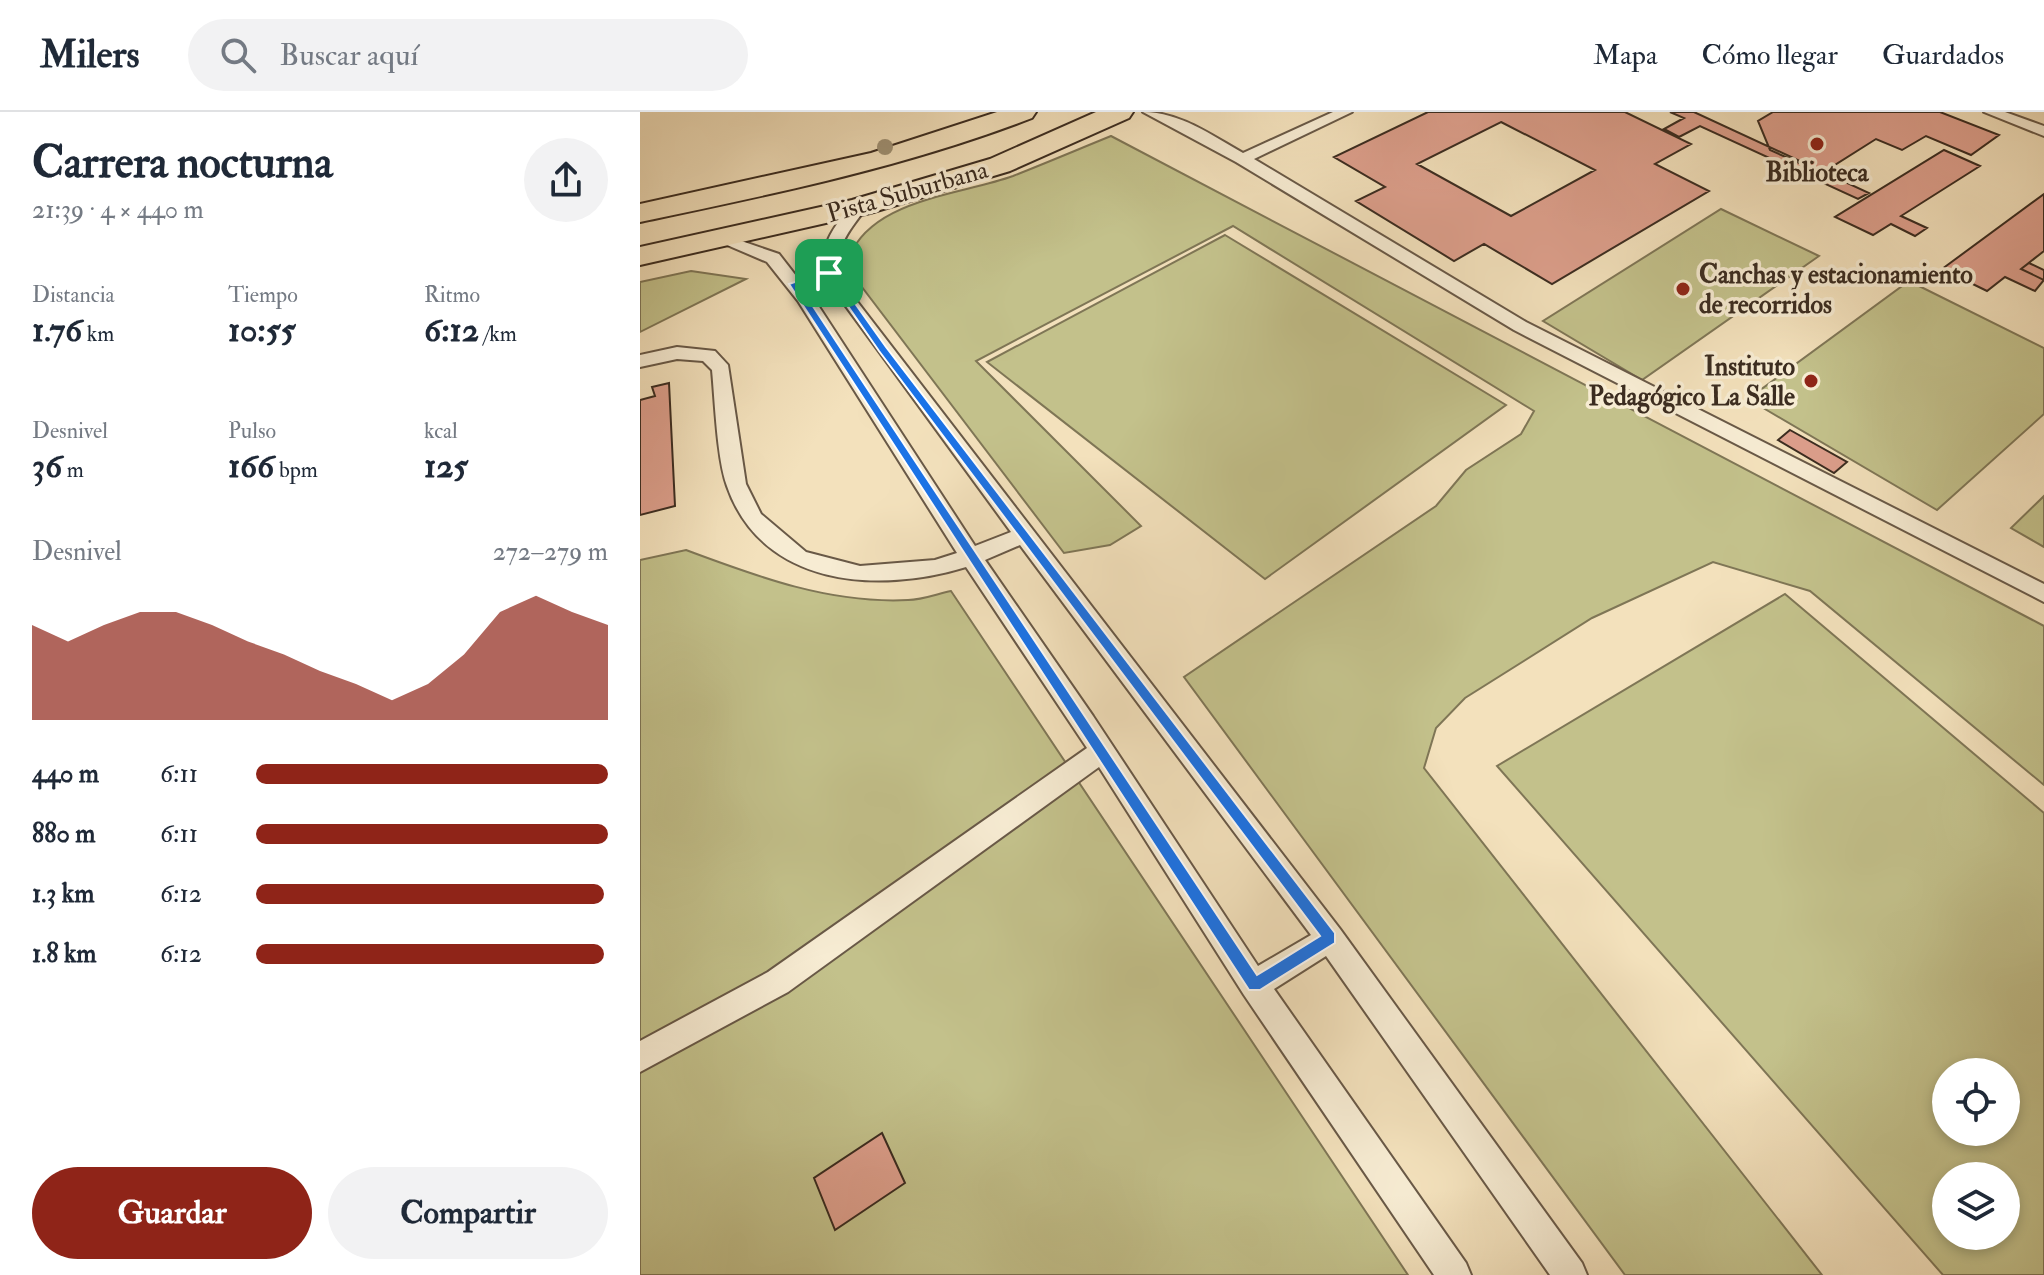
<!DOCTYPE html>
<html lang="es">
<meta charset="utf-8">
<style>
body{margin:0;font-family:"IM FELL Double Pica",serif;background:#f2f2f3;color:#1f2937;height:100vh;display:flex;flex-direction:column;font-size:30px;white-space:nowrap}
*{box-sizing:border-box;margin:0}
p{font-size:26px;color:#747a83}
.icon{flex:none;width:44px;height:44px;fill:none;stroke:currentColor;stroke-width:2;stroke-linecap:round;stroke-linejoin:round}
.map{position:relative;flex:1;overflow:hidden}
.sheet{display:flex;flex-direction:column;background:#fff;width:640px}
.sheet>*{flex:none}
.fabs{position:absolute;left:1292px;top:946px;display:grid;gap:16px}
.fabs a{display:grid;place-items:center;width:88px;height:88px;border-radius:50%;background:#fff;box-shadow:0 4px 12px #0003;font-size:40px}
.pin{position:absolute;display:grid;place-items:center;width:68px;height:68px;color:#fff;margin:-34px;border-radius:16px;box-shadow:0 4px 12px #0006}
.round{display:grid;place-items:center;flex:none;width:84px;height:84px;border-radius:42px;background:#f2f2f3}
.headline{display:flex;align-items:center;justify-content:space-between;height:136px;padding:0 32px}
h1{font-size:44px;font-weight:800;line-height:60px}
.figures{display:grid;grid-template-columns:repeat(3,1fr);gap:12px;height:136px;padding:8px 32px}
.figures div{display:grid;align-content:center}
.figures b{font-size:34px;font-weight:800}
.figures small{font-size:22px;font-weight:400}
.figures p{font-size:22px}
.chart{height:224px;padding:16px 32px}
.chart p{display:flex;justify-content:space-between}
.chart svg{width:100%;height:144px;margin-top:8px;fill:#8f2418;opacity:.7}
.action{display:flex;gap:16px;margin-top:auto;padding:16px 32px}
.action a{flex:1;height:92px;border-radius:48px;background:#8f2418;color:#fff;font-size:32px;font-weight:800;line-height:92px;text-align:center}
.action a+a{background:#f2f2f3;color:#1f2937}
ul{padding:0 32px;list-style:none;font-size:26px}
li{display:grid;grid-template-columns:128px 96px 1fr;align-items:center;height:60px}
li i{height:20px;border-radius:10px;background:#8f2418}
header{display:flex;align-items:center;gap:48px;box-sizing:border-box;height:112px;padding:0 40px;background:#fff;border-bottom:2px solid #e0e1e3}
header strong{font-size:38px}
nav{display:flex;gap:44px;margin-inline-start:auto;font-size:28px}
.search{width:560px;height:72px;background:#f2f2f3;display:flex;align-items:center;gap:20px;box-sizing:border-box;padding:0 28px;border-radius:44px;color:#747a83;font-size:30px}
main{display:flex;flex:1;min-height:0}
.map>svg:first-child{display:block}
.green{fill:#c3c18b;stroke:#7f7656;stroke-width:2;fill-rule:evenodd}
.building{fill:#dd9f8c;stroke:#3b2c20;stroke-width:2;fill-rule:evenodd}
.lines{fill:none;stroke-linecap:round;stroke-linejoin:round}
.lane-casing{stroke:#695947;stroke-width:4}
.primary-casing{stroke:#3b2c20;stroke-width:4}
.lane{fill:#f7ecd3;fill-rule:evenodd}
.primary{fill:#f3e1bc;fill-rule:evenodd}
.tree{fill:#a09275}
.route{fill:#1a73e8;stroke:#fff;stroke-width:2;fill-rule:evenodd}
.poi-dot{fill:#8f2418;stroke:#f7ecd3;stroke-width:3}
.labels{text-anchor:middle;stroke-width:7;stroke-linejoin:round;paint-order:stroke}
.far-poi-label{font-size:26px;font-weight:bold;fill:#3b2c20;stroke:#f7ecd3}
.far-street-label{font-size:26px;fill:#3b2c20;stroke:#f7ecd3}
</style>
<header>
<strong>Milers</strong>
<div class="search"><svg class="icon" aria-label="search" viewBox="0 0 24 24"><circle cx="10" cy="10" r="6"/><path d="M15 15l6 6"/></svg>Buscar aquí</div>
<nav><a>Mapa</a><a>Cómo llegar</a><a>Guardados</a></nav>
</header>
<main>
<section class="sheet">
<div class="headline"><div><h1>Carrera nocturna</h1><p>21:39 · 4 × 440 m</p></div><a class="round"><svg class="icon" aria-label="share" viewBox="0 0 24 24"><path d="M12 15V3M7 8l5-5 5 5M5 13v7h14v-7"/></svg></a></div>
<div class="figures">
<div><p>Distancia</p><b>1.76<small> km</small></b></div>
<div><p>Tiempo</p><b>10:55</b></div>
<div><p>Ritmo</p><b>6:12<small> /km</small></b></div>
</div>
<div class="figures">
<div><p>Desnivel</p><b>36<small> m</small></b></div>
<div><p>Pulso</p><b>166<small> bpm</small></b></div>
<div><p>kcal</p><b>125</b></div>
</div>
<div class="chart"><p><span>Desnivel</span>272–279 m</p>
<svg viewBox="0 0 160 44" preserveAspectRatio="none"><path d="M0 44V15L10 20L20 15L30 11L40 11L50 15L60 20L70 24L80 29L90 33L100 38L110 33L120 24L130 11L140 6L150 11L160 15V44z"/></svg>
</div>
<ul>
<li><b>440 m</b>6:11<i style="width:100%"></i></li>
<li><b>880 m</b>6:11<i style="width:100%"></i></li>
<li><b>1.3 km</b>6:12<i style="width:99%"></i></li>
<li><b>1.8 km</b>6:12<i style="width:99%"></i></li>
</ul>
<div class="action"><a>Guardar</a><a>Compartir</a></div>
</section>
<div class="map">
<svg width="1404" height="1163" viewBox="0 0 1404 1163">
<rect width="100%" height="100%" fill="#f3e1bc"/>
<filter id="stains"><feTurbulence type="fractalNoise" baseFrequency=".0025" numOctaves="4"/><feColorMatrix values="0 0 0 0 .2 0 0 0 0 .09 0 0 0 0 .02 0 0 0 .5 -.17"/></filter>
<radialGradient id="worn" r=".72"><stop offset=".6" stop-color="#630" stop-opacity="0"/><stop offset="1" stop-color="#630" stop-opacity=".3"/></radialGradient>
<path class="green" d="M471 24 1404 514V673L1170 479 1073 450 952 506 825 586 796 616 784 656 1182 1163H985L544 565 796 394 826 358 881 322 894 299 593 114 336 249 501 414 470 433 424 441 206 154C224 87 318 84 373 64 406 51 439 37 471 24Z
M1081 97 1179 144 1002 268 903 209Z
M585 123 866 293 625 467 347 250Z
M51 159 106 167 0 220V170Z
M1269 169 1404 236V302L1297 398 1108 287Z
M1404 384V435L1371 416Z
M46 438C118 465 191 492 268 488 282 488 297 482 311 479L768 1163H0V448Z
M1145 482 1404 701V1163H1303L857 654ZM1306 960H1366V1020H1306ZM1306 1064H1366V1124H1306Z"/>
<path class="building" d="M788 0H985L1051 32 1015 52 1069 79 912 172 844 132 814 149 716 89 745 75 694 45ZM861 10 955 58 871 104 777 52Z
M1030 0H1054L1229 81 1218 87 1060 14 1039 25 1024 17 1044 6Z
M1133 0H1300L1359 23 1331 43 1286 24 1262 38 1236 27 1182 61 1130 38 1118 9Z
M1304 38 1340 54 1261 104 1287 116 1275 124 1251 112 1233 123 1195 105Z
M1404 82V139L1381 157 1404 168 1395 179 1365 165 1347 179 1302 157Z
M1389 151 1404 158V168L1381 157Z
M29 271 35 394 0 403V288L15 284 12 275Z
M1150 318 1207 350 1194 361 1138 328Z
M242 1021 265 1071 195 1118 174 1066Z"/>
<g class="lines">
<g class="lane-casing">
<path id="lane" d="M503 0C540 0 571 23 603 41L693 0H712L614 47 886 210 1404 472V490L874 218 596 50Z
M1344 0H1365L1404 14V24Z
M219 90 227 95C204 125 189 141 209 179L700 817 942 1151 947 1163H910L686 844 634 877 826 1151 831 1163H794L604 883 459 655 148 880 0 960V929L128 860 447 636 326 455C238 482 122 475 87 374 77 347 75 289 72 258L63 249 37 247 0 255V243L37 235 75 239 88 253 106 372 121 402 166 440 220 454 295 448 317 441 158 189 127 150 73 127 81 122 139 142 174 187 335 434 371 420 186 167C177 136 193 115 213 92ZM380 433 671 823 618 854 453 604 345 448Z"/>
</g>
<g class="primary-casing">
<path id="primary" d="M357 0H396L392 6C265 55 133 82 0 110V92L231 41Z
M456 0H493L489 6 370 59 230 101 0 153V135L212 88 350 47Z"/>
</g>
<use href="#lane" class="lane"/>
<use href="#primary" class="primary"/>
</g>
<circle class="tree" cx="245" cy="35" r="8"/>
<path class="route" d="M186 159H192L246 235 695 821V831L620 878H609C457 642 301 408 149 172ZM187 164 239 239 680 824 617 863C465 632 310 404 159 173Z"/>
<g class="poi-dot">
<circle cx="1177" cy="32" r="8"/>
<circle cx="1043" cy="177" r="8"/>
<circle cx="1171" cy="269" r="8"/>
</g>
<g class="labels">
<g class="far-poi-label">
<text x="1177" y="69">Biblioteca</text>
<text x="1059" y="171" text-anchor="start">Canchas y estacionamiento<tspan x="1059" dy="30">de recorridos</tspan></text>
<text x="1155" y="263" text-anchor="end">Instituto<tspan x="1155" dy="30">Pedagógico La Salle</tspan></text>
</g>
<g class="far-street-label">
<text transform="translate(267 79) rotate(-16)" y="9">Pista Suburbana</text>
</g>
</g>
<rect width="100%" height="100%" filter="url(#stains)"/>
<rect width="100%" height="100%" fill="url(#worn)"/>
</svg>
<div class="fabs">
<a><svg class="icon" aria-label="locate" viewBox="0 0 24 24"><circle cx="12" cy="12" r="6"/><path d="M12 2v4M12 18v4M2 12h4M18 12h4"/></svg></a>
<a><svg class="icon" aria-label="layers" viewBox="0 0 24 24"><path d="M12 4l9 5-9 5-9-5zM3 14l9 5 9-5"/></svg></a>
</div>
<div class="pin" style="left:189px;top:161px;background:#1e9e55"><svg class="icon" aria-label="arrive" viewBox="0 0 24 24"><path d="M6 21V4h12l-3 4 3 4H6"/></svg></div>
</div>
</main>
